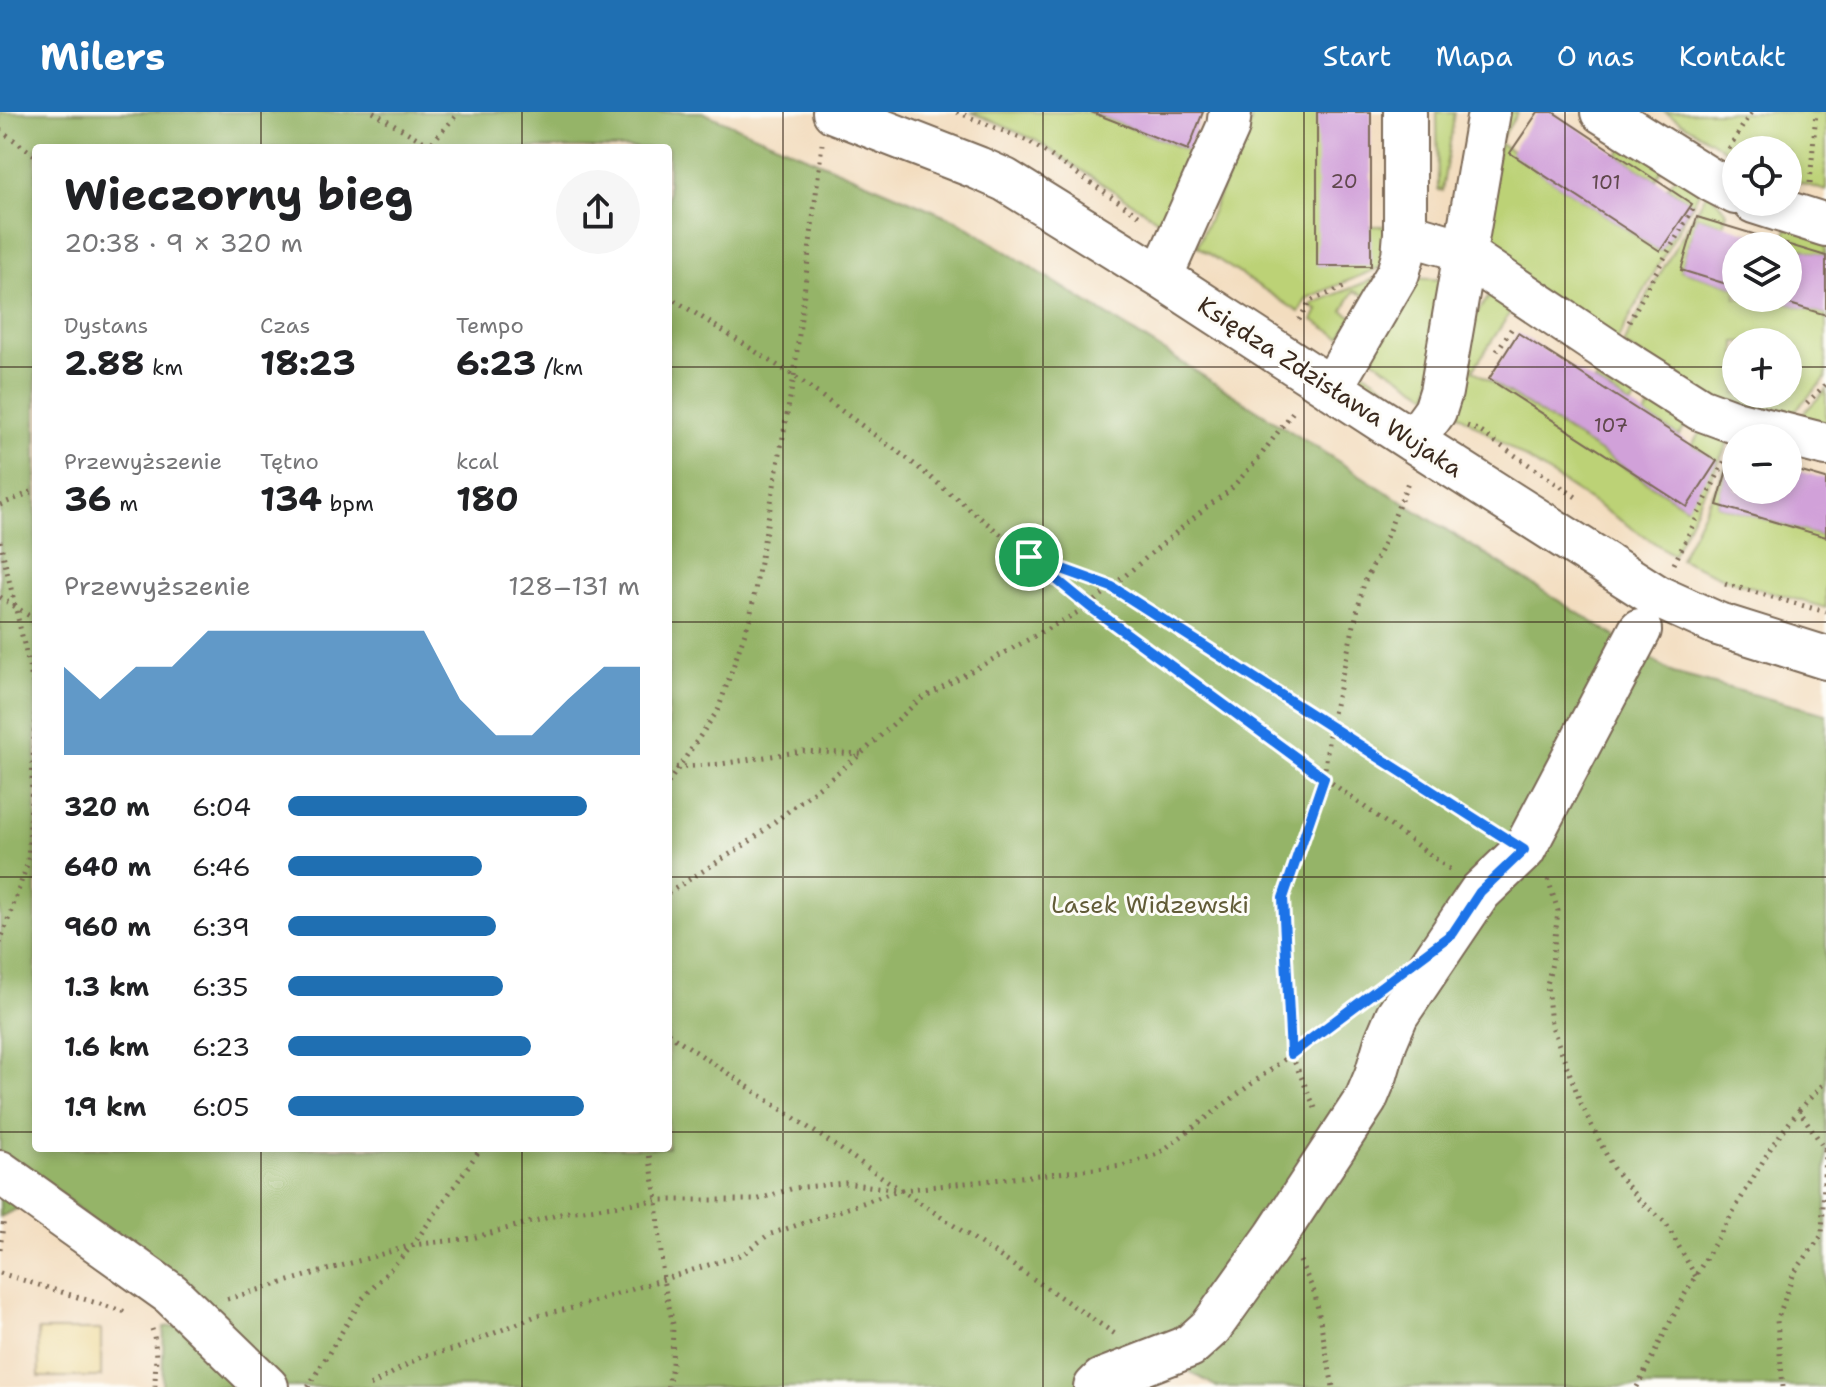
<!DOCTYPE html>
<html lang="pl">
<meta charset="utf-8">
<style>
body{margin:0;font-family:"Shantell Sans",sans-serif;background:#f6f6f6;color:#202124;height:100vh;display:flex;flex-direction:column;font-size:30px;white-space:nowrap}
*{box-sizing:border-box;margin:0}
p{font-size:26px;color:#757577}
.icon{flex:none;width:44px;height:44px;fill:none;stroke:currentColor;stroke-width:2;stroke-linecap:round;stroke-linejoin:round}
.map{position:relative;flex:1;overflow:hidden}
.panel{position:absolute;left:32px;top:32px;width:640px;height:1008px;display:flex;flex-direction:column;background:#fff;border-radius:8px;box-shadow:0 4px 12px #0003}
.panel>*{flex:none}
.tools{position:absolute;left:1722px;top:24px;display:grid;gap:16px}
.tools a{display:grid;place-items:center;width:80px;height:80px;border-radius:50%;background:#fff;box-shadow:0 4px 12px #0003;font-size:40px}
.pin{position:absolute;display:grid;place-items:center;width:68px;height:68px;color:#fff;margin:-34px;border:4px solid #fff;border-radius:50%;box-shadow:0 2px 8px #0007}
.round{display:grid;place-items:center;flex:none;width:84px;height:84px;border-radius:42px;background:#f6f6f6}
.summary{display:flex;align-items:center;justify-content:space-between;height:136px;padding:0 32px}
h1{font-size:44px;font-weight:700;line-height:60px}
.stats{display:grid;grid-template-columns:repeat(3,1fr);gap:12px;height:136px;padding:8px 32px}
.stats div{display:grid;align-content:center}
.stats b{font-size:34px;font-weight:700}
.stats small{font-size:22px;font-weight:400}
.stats p{font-size:22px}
.chart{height:224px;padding:16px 32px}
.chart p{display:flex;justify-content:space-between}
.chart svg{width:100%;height:144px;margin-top:8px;fill:#1f6fb2;opacity:.7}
ul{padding:0 32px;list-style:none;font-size:26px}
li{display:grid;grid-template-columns:128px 96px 1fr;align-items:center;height:60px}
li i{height:20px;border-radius:10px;background:#1f6fb2}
header{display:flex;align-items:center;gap:48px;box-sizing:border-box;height:112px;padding:0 40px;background:#1f6fb2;color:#fff}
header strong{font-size:38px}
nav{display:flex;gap:44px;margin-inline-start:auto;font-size:28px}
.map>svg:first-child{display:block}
.green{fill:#bcd276;stroke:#7c7e4a;stroke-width:2;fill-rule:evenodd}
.forest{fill:#95b467;stroke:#686f42;stroke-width:2;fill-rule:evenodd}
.sand{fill:#eeda9e;stroke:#94825e;stroke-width:2}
.building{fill:#d1a1d9}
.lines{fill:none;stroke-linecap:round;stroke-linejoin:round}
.minor-casing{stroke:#7b6956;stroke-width:46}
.path{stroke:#7b6956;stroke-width:5;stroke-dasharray:2 6;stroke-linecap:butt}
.minor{stroke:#fff;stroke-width:42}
.route-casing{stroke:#fff;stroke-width:16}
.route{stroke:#1a73e8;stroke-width:10}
.grid{fill:none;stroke:#3b2a1e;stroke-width:2;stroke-opacity:0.55}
.labels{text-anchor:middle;stroke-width:6;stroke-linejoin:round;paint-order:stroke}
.number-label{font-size:20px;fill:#60484d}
.street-label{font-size:24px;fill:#3b2a1e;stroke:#fdfcf7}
.park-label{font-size:24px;fill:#625c38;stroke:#fdfcf7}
</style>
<header>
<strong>Milers</strong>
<nav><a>Start</a><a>Mapa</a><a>O nas</a><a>Kontakt</a></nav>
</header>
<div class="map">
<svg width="1826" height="1275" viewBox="0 0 1826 1275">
<rect width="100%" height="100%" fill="#fdfcf7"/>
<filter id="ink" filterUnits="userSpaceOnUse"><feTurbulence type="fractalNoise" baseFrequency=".0125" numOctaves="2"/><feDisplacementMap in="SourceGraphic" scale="16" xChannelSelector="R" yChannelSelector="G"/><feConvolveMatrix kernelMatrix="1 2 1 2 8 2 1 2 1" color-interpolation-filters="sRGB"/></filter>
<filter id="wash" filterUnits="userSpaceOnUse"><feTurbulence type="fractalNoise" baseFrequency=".006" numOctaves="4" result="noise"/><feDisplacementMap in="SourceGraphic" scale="32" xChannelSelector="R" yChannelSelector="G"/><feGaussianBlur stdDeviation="1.8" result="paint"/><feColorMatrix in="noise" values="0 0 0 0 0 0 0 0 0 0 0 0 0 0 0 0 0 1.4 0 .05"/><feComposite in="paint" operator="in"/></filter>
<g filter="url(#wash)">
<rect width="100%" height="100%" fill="#f3ddbf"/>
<path class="green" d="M971 0H1090L1203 44 1172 117 1035 28Z
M1251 0 1265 2 1266 0H1317L1371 114H1390L1381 155 1307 186 1299 200 1197 134 1251 11Z
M1437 0H1455L1442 79 1438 78Z
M1504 0H1518L1499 31 1512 39 1511 41 1660 139 1692 92 1667 75 1679 61 1702 75 1616 230 1507 159 1511 154C1499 146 1489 141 1484 126Z
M1665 0H1826V79L1788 67V38H1736V45Z
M1628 28 1665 52 1656 68 1618 43Z
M1708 79 1727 100 1723 113 1697 105 1681 158 1736 175V186H1771L1826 203V266L1783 311 1720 293 1623 232 1650 179ZM1736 230H1788V282H1736Z
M1788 112 1826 123 1825 144 1783 131Z
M1376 166 1366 184 1354 179 1343 199 1353 205 1340 225 1313 208 1318 198 1311 195 1312 192Z
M1409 166 1449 168 1429 283 1366 243Z
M1492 181 1513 196 1473 258 1686 395 1716 349 1692 333 1702 317 1731 325 1673 443 1454 299 1470 210Z
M1358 256 1420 297 1414 300 1400 301 1359 272Z
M1604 256 1640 280 1631 293 1595 270Z
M1826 278V323L1791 314Z
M1654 288 1688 310 1679 324 1645 303Z
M1731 345 1717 393 1826 425V496L1728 468 1680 447Z"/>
<path class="forest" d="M0 0H702L958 109 1673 561 1826 602V1275H1217L1150 1237 1092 1259 1075 1275H283L56 1078 0 1105ZM36 36H668V1036H36Z
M173 1214 186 1216 252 1275H162L164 1215Z"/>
<path class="sand" d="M38 1218H101V1265H39Z"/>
<g id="blocks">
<path class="building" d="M1091 0H1203L1188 38Z
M1317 0H1371V154H1317Z
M1538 0H1553L1692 92 1660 139 1510 41Z
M1697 105 1826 144V203L1773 187 1788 186V134H1736V175L1681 158Z
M1518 221 1717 349 1687 395 1489 267Z
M1732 340 1736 341V378H1788V356L1826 367V425L1717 393Z"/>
</g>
</g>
<g filter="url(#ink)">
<use href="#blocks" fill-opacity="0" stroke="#7b6956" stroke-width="2"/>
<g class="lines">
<g class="minor-casing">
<path id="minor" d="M834 0 978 56 1005 68 1161 165 1413 329 1658 485 1718 512 1826 546
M1602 0 1711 68 1736 81
M1754 90 1826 113
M1405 121 1449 134 1465 143 1613 242 1700 297 1735 310 1826 333
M1161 165 1228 15 1230 0
M1331 276 1398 161 1403 144 1405 121V0
M1413 329 1435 299 1441 280 1489 0
M0 1060 171 1182 267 1275
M1095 1275 1102 1268 1190 1234 1211 1215 1276 1124 1366 987 1376 963 1386 929 1397 903 1480 780 1524 738 1640 518"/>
</g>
<path class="path" d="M373 0 434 36
M957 0 1030 30 1143 106
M0 18 36 44
M427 36 459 0
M1729 37 1751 0
M1810 71 1816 0
M668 184 794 264 909 348 1089 494 1451 758
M1299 208 1310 189 1347 174
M1629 210 1652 167 1693 97
M1497 239 1512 216
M1807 291 1826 272
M1467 314 1478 318 1576 385
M0 393 36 378
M0 429 36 584
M1029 445 1112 475 1494 719
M1674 452 1726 346
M1725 472 1826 500
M0 485 36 508
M668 656 721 652 803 639 861 642
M668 671 718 598 750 506 794 264 822 32
M1548 767 1558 799 1552 851 1547 873 1551 912 1582 994 1613 1056 1639 1088 1665 1110 1696 1165
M668 781 749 730 861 642 919 588 1089 494 1204 397 1229 379 1258 347 1295 297
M0 831 28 750 36 587
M668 921 1115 1222
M1315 996 1291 942 1283 786 1324 666 1330 614 1364 471 1384 431 1408 370
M1799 998 1826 969
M648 1036 657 1088 663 1168 673 1212 672 1251 668 1275
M901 1078 1122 1054 1158 1042 1362 889
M0 1137 4 1106
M1300 1149 1315 1182 1333 1275
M0 1161 129 1201
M227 1187 413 1133 472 1126 568 1100 657 1088H756L794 1076 845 1071 901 1078 768 1123 743 1142 573 1196 538 1203 456 1237 422 1244 368 1275
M152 1217C158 1234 155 1256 155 1275
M308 1275 362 1187 413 1133 481 1036
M1637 1275 1682 1187 1773 1032 1799 998 1825 1037 1826 1032
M1783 1275 1777 1209 1794 1161 1822 1123 1825 1037"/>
<use href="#minor" class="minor"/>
</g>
</g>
<g class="lines" filter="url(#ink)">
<g class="route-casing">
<path id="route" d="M1029 445 1112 475 1524 738 1480 780 1453 821 1291 942 1283 786 1324 666 1089 494Z"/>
</g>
<use href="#route" class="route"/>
</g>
<path class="grid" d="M261 0V36M522 0V36M783 0V1275M1043 0V1275M1304 0V1275M1565 0V1275M0 255H36M668 255H1736M1788 255H1826M0 510H36M668 510H1826M0 765H36M668 765H1826M0 1020H36M668 1020H1826M261 1036V1275M522 1036V1275"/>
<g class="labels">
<g class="number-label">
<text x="1344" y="76">20</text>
<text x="1606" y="77">101</text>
<text x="1611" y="320">107</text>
</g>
<g class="street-label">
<text transform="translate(1330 275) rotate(33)" y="8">Księdza Zdzisława Wujaka</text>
</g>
<g class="park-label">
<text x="1150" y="801">Lasek Widzewski</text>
</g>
</g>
</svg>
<div class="tools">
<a><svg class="icon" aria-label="locate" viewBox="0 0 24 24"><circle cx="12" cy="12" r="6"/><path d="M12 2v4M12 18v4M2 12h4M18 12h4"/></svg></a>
<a><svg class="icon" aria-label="layers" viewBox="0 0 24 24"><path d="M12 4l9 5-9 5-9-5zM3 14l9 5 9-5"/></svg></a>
<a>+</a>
<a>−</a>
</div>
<div class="pin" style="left:1029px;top:445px;background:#1e9e55"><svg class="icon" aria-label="arrive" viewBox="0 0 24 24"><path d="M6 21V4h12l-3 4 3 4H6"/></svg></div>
<section class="panel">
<div class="summary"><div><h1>Wieczorny bieg</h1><p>20:38 · 9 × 320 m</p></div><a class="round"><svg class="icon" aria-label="share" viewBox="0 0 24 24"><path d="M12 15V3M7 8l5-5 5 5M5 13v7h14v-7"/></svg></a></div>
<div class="stats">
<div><p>Dystans</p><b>2.88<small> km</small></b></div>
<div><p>Czas</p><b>18:23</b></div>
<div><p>Tempo</p><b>6:23<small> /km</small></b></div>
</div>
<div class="stats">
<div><p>Przewyższenie</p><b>36<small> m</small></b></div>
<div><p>Tętno</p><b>134<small> bpm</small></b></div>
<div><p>kcal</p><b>180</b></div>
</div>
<div class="chart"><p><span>Przewyższenie</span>128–131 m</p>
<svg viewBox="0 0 160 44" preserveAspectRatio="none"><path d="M0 44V17L10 27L20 17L30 17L40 6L50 6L60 6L70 6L80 6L90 6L100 6L110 27L120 38L130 38L140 27L150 17L160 17V44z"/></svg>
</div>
<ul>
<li><b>320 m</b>6:04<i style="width:85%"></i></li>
<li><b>640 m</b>6:46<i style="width:55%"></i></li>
<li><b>960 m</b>6:39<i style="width:59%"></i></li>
<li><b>1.3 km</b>6:35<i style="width:61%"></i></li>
<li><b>1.6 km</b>6:23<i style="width:69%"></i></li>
<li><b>1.9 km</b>6:05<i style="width:84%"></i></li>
</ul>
</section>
</div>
